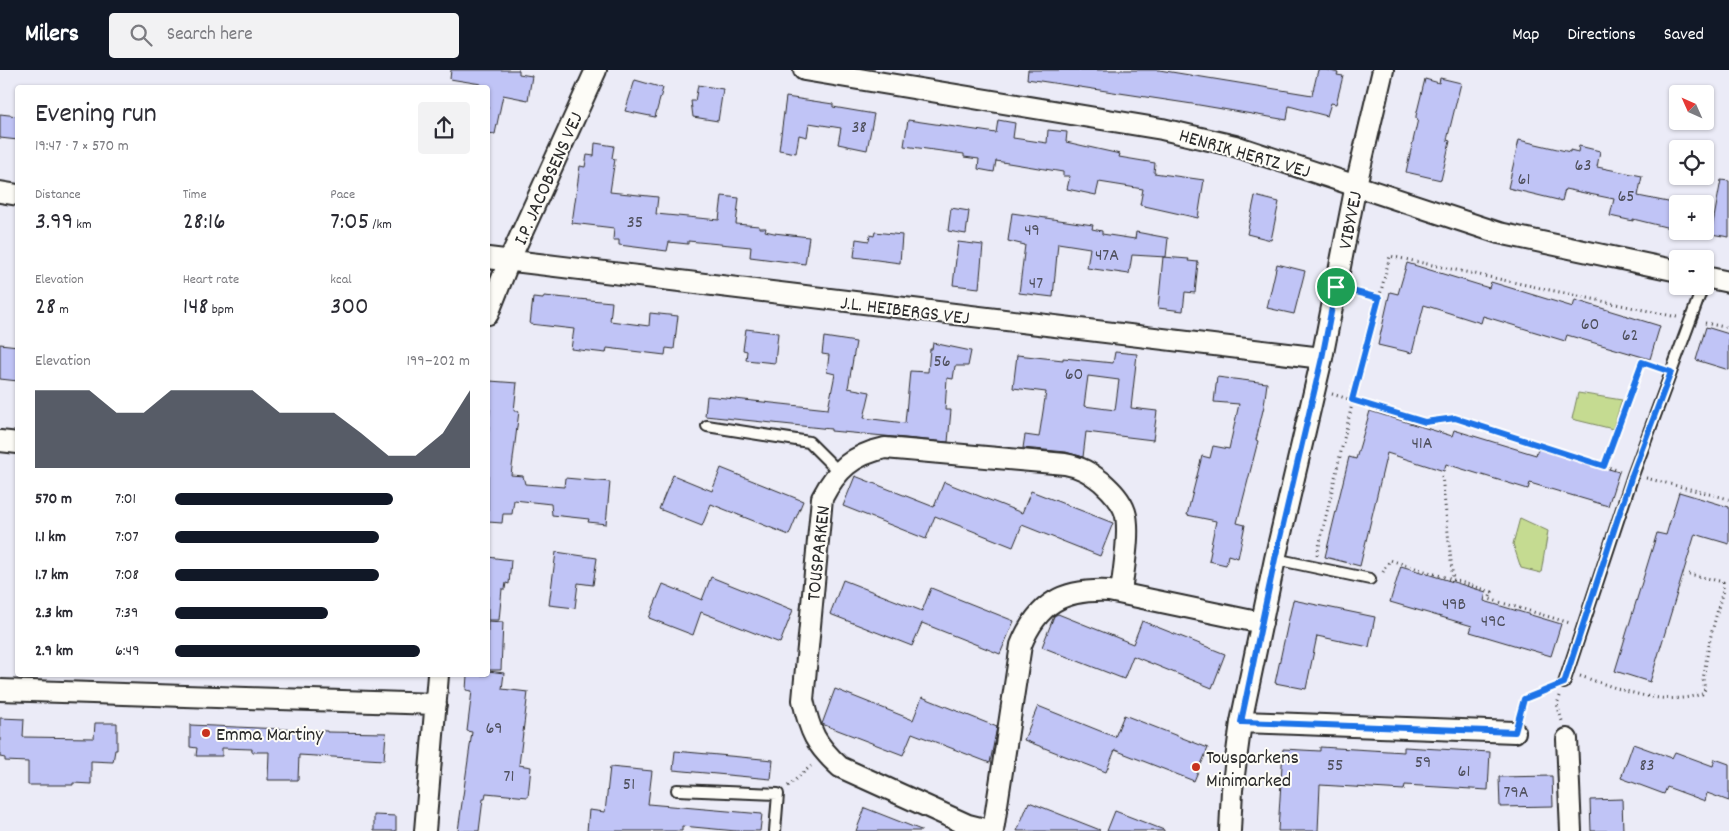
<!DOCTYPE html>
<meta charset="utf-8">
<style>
body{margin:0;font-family:Dekko,sans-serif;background:#f2f2f3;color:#2b2b33;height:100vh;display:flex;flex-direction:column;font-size:19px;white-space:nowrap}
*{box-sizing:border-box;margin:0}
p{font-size:16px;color:#7c7c81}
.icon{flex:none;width:28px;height:28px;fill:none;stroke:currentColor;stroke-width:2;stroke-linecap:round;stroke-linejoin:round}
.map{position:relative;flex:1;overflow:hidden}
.sheet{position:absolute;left:15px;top:15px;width:475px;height:592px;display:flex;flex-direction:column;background:#fff;border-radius:5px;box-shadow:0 1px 4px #0004}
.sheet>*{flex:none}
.needle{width:32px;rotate:315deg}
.fabs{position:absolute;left:1669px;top:15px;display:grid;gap:10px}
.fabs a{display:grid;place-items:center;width:45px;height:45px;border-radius:5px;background:#fff;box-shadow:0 1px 4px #0004;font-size:25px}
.pin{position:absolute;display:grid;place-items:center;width:42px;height:42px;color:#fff;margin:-21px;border:2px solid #fff;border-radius:50%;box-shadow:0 1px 5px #0007}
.round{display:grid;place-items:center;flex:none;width:52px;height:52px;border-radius:5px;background:#f2f2f3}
.overview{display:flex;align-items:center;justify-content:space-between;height:85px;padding:0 20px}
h1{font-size:28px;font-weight:600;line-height:38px}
.metrics{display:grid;grid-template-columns:repeat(3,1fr);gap:8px;height:85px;padding:5px 20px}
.metrics div{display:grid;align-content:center}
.metrics b{font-size:25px;font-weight:600}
.metrics small{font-size:14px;font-weight:400}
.metrics p{font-size:14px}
.chart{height:140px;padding:10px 20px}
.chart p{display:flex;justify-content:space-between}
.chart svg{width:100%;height:90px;margin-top:5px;fill:#111827;opacity:.7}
ul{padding:0 20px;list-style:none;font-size:16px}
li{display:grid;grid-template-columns:80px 60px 1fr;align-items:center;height:38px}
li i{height:12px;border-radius:6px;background:#111827}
header{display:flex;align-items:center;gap:30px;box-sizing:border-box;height:70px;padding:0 25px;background:#111827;color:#fff}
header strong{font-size:24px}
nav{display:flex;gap:28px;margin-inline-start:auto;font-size:18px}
.search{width:350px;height:45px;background:#f2f2f3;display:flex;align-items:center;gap:12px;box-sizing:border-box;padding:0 18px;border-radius:5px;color:#7c7c81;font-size:19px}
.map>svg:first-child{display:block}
.green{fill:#c5db91;stroke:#78835e}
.building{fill:#c0c4f6;stroke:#2b2b2b;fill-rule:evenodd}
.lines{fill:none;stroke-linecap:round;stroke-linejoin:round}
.lane-casing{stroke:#2b2b2b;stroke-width:14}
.street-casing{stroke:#2b2b2b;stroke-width:24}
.path{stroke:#2b2b2b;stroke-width:3;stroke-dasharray:1 4;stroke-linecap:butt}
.lane{stroke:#fdfcf7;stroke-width:10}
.street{stroke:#fdfcf7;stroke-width:20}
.route-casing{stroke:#fff;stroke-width:10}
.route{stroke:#1a73e8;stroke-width:6}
.poi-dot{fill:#c8321e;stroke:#fdfcf7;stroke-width:2}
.labels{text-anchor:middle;stroke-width:4;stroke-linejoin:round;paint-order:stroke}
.number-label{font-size:18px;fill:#50515e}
.street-label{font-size:20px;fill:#2b2b2b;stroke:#fdfcf7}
.poi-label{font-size:20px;fill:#2b2b2b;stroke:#fdfcf7;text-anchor:start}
</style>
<header>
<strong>Milers</strong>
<div class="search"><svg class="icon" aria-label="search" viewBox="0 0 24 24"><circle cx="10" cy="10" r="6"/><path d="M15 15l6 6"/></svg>Search here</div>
<nav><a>Map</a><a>Directions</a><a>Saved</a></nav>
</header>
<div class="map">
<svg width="1729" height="761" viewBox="0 0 1729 761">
<rect width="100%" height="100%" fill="#ebebf7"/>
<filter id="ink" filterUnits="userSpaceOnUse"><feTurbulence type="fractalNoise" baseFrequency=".02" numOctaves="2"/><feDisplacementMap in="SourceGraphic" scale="10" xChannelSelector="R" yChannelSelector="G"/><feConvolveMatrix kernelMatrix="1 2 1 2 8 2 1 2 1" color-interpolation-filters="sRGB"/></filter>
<g filter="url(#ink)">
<path class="green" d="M1578 323 1622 330 1613 359 1572 349Z
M1520 448 1548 461 1541 503 1521 498 1513 474Z"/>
<path class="building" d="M451 0H519V4L532 6 528 30 503 25 495 64 488 63V18H481V14L450 9Z
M1028 0H1159L1312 25 1318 0H1327L1338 3 1337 5 1343 6 1336 34 1331 33 1327 46 1289 36 1287 50 1199 35 1027 9Z
M1440 8 1461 13 1447 70 1450 71 1441 110 1406 102 1418 49 1416 48V46L1425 9 1439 13Z
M635 10 663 18 655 47 625 41Z
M698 15 723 19 718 51 693 47 691 31H695Z
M786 27 833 34V37L874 44 867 80 838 74 841 58 809 53 807 67 799 65 796 83 779 80Z
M0 44 18 46V70L0 68Z
M908 50 996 63 998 50 1015 53 1013 68 1047 73 1048 60 1067 62 1066 72 1120 84 1119 87 1155 93 1154 103 1204 110 1198 148 1140 135 1143 119 1099 112 1096 125 1067 119 1070 106H1063V102L996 91 994 102 978 99 979 89 964 87V84L904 76Z
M1519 70 1570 82V80L1578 82 1579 76 1600 81 1597 97 1642 106 1638 126 1678 134V160L1633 149V151L1610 146 1614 129 1565 119 1562 131 1508 118Z
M595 73 614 76 612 88 615 89 610 122 658 127 656 144 719 150 722 126 739 128 736 154 759 156V158H766L765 161 774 163 809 167 805 194 750 187 751 177 688 171V174L669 172 667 181 619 175V170H613L614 158 572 153 580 96 585 97 587 85 594 86Z
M1721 110 1729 111V167L1711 164Z
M1255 126 1279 132 1271 170 1247 164Z
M951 138 969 141 966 164 948 161Z
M1012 143 1093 155 1092 159 1102 161V164L1135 169 1136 162 1168 168 1166 187 1132 185 1129 204 1087 198 1090 178 1058 173 1053 227 1019 223 1025 175 1008 171Z
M875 162 902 165 900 193 854 187 856 169 869 171 870 165 874 166Z
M958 172 983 175 979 218 953 215Z
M1163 187 1189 189 1188 191 1198 192 1195 223 1185 222 1183 241 1158 238Z
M1407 193 1489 218 1491 212 1573 237 1575 230 1660 256 1650 289 1567 265 1565 271 1483 246 1481 253 1424 235 1412 283 1378 275 1390 222 1398 224Z
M1277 194 1305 201 1294 244 1267 238Z
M544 226 612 232 610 251 649 256 650 243 678 246 674 279 666 278 665 285 607 278 606 283 571 279 574 259 530 254 533 228 543 229Z
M1706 257 1729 264V300L1696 290Z
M746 259 778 263 775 293 746 290 747 281 743 280Z
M824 267 856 272 848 318 870 322 864 348 905 353 910 301 928 302 930 279H932L933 273 971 281 968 296H955L953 309 947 308 945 340H951L948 372 831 361V359L705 346 707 326 828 339 835 304 827 302 829 285 822 284Z
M0 274 18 276V311L0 309Z
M1115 282 1137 284 1131 338 1157 341 1153 370 1086 362 1083 387 1066 382 1023 378 1025 365 1039 367 1046 322 1013 318 1017 285 1063 290V288L1113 293ZM1088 306 1119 310 1115 340 1084 336Z
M1217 307 1267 313 1264 336 1256 370 1258 371 1237 453 1245 455 1238 488 1228 485 1226 495 1209 491 1211 481 1210 480 1216 451 1187 445 1202 386 1210 388 1213 376 1229 379 1239 334 1214 332Z
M490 311 517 313 514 341H519L511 405 523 406 525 414 564 417 565 408 610 412 606 454 588 452 589 449 552 445 551 434 514 430 512 444H503L502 453 488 452V371L490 339H488V333Z
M1370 341 1452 366 1454 360 1536 385 1538 378 1619 402 1608 436 1530 413 1528 419 1446 394 1444 401 1387 383 1360 496 1325 487 1349 387 1356 389Z
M721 398 803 431 789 465 711 434 702 456 659 439 673 405 712 421Z
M855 406 934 437 944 412 1022 443 1031 421 1113 453 1100 486 1022 455 1013 477 935 446 926 469 843 436Z
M1679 422 1729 437V474L1695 464 1650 612 1615 601 1657 463 1666 465Z
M556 482 597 488 593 515 578 513 575 538 549 535Z
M488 487 511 490 509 514 506 513 505 519H502L499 550H488Z
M1401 496 1486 522 1484 531 1561 554 1551 586 1470 562 1472 556 1390 532Z
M711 507 793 540 780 573 701 542 693 565 649 548 663 514 702 530Z
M843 510 922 541 931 518 1014 551 1000 584 922 553 912 576 830 544Z
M1293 530 1375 547 1369 577 1317 566 1306 619 1275 613Z
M1058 544 1133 574 1142 551 1225 584 1212 618 1133 586 1124 609 1042 577 1054 546Z
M488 551 503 552 501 600H488Z
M488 601 504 603 502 619 528 622 519 695 531 697 528 727 486 723 485 729H483L479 761H458L472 662 467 661 472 621 466 620 467 605H488Z
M835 619 913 650 922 627 997 657 990 693 912 663 903 685 822 654Z
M1038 636 1115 667 1124 645 1208 678 1194 711 1115 680 1106 702 1024 670Z
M0 648 24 649 23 667 94 668 95 653H117V680H115L113 692 91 691V714L73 713V715H28V692L5 691V688L0 687Z
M190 655 327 661V662L386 663 384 690 299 685 298 710H268L269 682H252V679L222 678V686H196L197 678 190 677Z
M1633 674 1672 688 1675 682 1713 696 1715 689 1729 694V731L1707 723 1705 731 1667 717 1664 724 1621 708Z
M1320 677 1404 682V677L1490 682 1488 720 1405 715 1404 720 1320 715 1318 761H1278L1283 679 1320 681Z
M675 681 773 690 771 709 673 700Z
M610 697 652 701 648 734 762 744 760 761H736L682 756V761H587L589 740 605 742Z
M1552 706 1553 736 1500 737 1499 707Z
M1622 729 1623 761H1591L1590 730Z
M1029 732 1100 760 1099 761H1017Z
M865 738 921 760V761H856Z
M1115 741 1164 760V761H1107Z
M374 745 396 746V761H374Z"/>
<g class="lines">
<g class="lane-casing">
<path id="lane" d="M707 356 809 372 839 402
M1275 489 1370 509
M1564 613 1633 405 1703 216
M677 720 778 724 775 761"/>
</g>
<g class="street-casing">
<path id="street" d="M804 0 1162 59 1235 76 1499 163 1678 201
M0 122 18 125
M488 188 1322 288
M1705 207 1729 212
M488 244 509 191 596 0
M0 371 18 373
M0 620 436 634
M1241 652 1515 662
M1567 669 1571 761
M425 761 438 605
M992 761 968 755 840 697C815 674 810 662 803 630L822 428C837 399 853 385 885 378L1065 394C1081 397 1089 402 1102 412 1112 421 1121 430 1125 442 1131 460 1123 503 1121 523
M993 761 1021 575C1038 533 1063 519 1109 521L1262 553
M1230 761 1232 720 1241 652 1275 489 1322 288 1356 115 1383 0"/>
</g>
<path class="path" d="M1354 222 1379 228
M1705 253 1729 258
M1332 324 1425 352 1455 347 1620 401
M1604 396 1642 292 1657 297
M1442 406 1453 510
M1646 408 1729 429
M1317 485 1353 330 1390 186 1677 247
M1383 502 1390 490 1492 522 1489 529 1570 553
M1580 606C1621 619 1659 637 1702 624L1705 619 1703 609 1710 569 1723 520V512L1689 504
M1560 626 1557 634 1562 651
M1520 645 1524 629 1551 618
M788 716 811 696"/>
<use href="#lane" class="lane"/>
<use href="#street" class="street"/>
</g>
</g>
<g class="lines" filter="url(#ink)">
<g class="route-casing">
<path id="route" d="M1336 217 1379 228 1352 330 1425 352 1455 348 1604 396 1642 292 1671 302 1632 405 1564 613 1524 629 1515 662 1241 652 1275 489 1322 288Z"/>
</g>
<use href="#route" class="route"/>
</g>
<g class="poi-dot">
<circle cx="206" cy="663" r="5"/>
<circle cx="1196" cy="697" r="5"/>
</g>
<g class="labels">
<g class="number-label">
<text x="859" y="62">38</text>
<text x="1583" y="100">63</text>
<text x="1524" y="114">61</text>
<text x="1626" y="131">65</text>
<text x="635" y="157">35</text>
<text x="1032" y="165">49</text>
<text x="1107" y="190">47A</text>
<text x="1036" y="218">47</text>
<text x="1590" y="259">60</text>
<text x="1630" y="270">62</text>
<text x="942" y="296">56</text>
<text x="1074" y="309">60</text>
<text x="1422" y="378">41A</text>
<text x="1454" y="539">49B</text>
<text x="1493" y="556">49C</text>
<text x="494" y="663">69</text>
<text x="1423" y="697">59</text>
<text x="1335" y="700">55</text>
<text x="1647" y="700">83</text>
<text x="1464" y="706">61</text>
<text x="509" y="711">71</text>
<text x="629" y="719">51</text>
<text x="1516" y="727">79A</text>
</g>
<g class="street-label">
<text transform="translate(1245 82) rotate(16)" y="7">HENRIK HERTZ VEJ</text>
<text transform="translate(547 108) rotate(-66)" y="7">I.P. JACOBSENS VEJ</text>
<text transform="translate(1349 150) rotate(-79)" y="7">VIBYVEJ</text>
<text transform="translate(905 239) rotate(7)" y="7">J.L. HEIBERGS VEJ</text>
<text transform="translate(817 483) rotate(-84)" y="7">TOUSPARKEN</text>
</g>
<g class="poi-label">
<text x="216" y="670">Emma Martiny</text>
<text x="1206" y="693">Tousparkens<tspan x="1206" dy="23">Minimarked</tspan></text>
</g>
</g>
</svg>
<div class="fabs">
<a><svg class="needle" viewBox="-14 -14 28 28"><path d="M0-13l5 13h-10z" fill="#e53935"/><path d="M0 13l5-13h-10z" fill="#7c7c81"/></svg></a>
<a><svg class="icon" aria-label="locate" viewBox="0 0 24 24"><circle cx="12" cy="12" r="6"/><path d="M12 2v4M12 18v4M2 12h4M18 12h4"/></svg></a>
<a>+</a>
<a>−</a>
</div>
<div class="pin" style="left:1336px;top:217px;background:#1e9e55"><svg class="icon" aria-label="arrive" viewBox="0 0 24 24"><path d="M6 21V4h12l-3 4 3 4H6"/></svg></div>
<section class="sheet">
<div class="overview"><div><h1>Evening run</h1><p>19:47 · 7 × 570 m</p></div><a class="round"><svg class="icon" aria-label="share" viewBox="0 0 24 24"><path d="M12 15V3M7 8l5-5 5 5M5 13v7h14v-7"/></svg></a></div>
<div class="metrics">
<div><p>Distance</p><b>3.99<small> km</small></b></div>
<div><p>Time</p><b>28:16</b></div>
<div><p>Pace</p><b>7:05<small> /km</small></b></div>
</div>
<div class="metrics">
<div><p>Elevation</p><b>28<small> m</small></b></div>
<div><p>Heart rate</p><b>148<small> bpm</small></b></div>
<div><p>kcal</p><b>300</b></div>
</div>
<div class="chart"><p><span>Elevation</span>199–202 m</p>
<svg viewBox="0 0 160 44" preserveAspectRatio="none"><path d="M0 44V6L10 6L20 6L30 17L40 17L50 6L60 6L70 6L80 6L90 17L100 17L110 17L120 27L130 38L140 38L150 27L160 6V44z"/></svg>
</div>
<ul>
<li><b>570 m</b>7:01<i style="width:74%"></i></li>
<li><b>1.1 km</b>7:07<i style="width:69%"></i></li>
<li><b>1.7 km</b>7:08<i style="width:69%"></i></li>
<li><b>2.3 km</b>7:39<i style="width:52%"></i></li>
<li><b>2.9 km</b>6:49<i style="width:83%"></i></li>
</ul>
</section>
</div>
